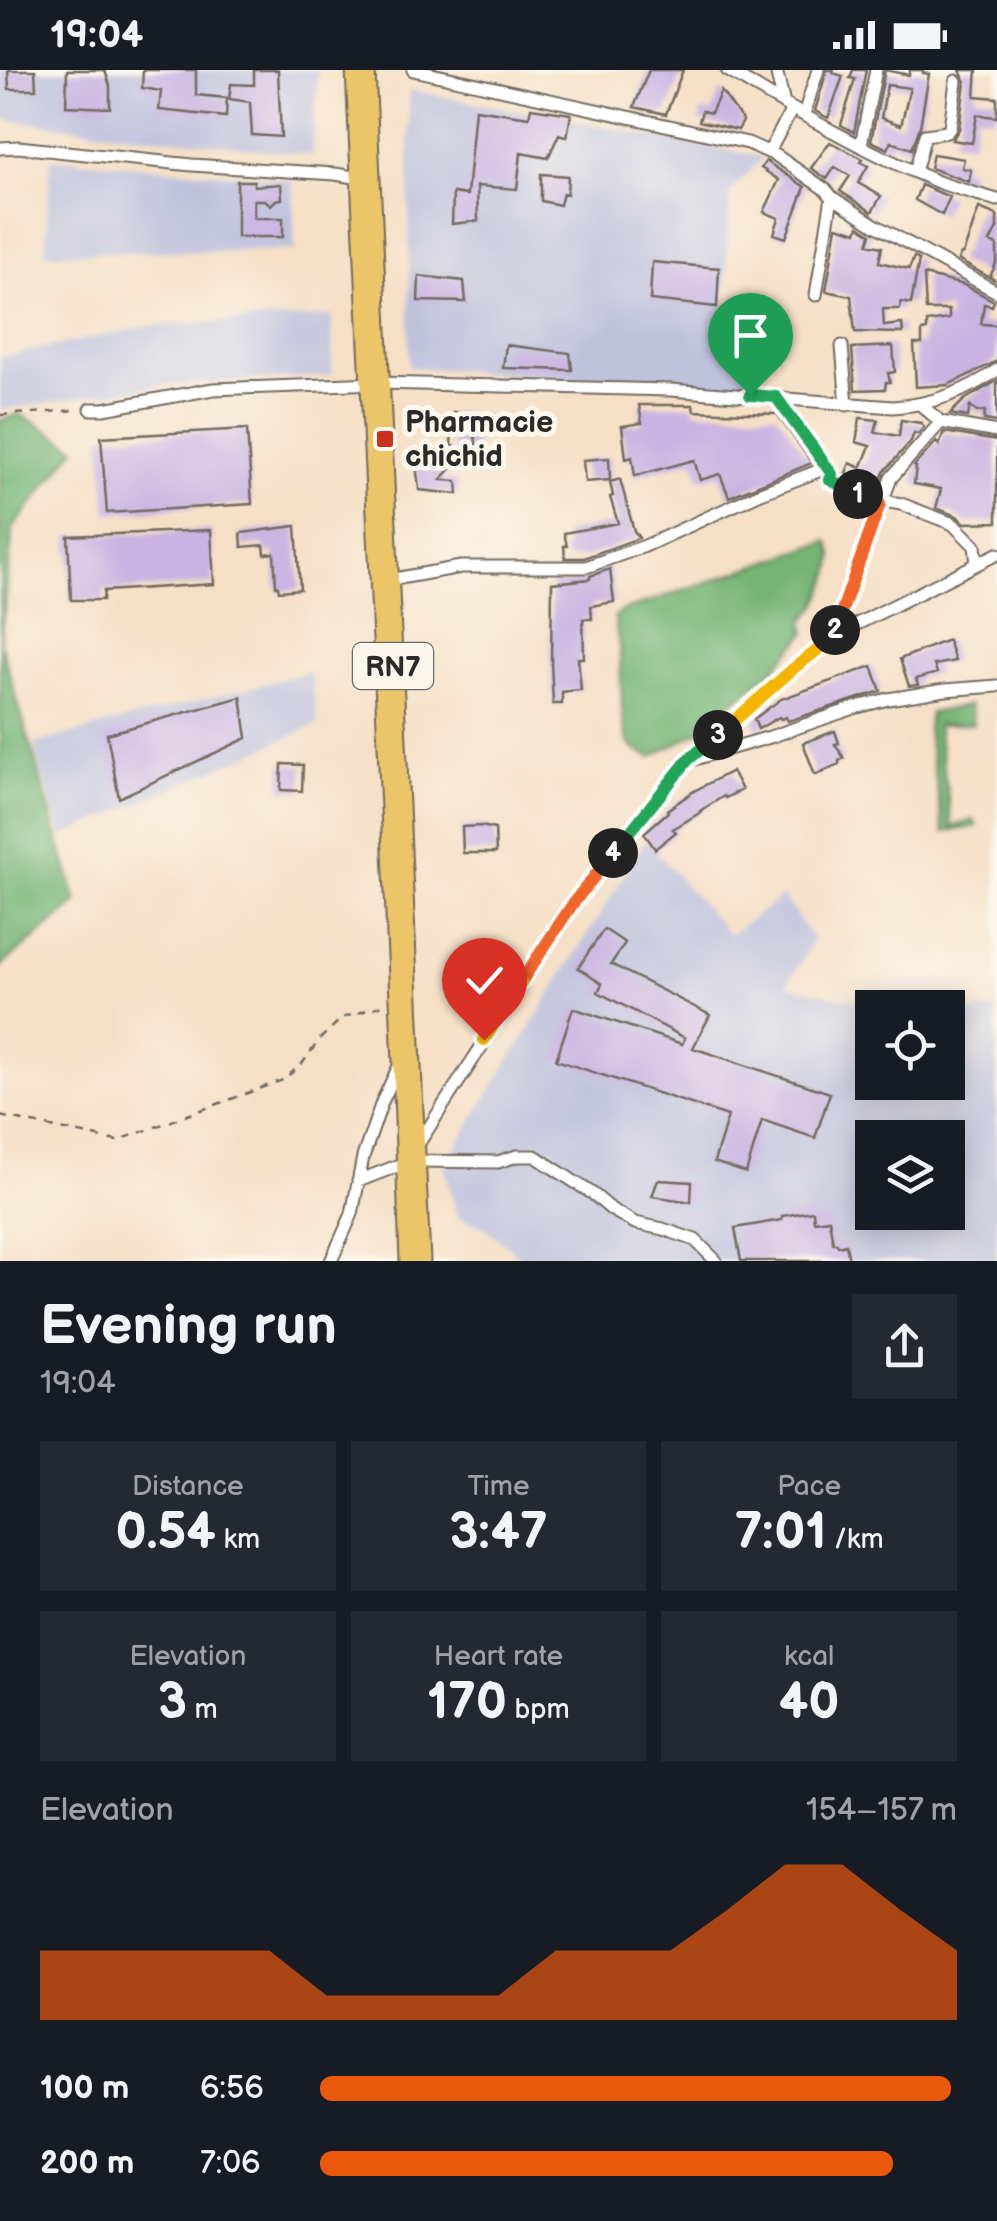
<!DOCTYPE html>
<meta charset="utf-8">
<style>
body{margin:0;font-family:"Balsamiq Sans",sans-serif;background:#242831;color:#f1f3f6;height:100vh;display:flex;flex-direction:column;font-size:38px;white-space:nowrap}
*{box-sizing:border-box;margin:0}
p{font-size:32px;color:#9ea1a6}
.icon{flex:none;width:55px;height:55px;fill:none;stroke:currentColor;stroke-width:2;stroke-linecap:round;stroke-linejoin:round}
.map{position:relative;height:1191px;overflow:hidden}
.side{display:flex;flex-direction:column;background:#171b24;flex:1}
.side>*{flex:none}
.buttons{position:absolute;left:855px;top:920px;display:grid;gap:20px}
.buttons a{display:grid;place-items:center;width:110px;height:110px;border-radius:0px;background:#171b24;box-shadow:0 5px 25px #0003;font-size:50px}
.pin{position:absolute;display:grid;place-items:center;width:85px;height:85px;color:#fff;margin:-102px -42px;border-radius:50% 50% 50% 0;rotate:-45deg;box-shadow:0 0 10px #0007}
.pin .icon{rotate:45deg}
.km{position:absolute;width:50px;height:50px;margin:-25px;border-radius:50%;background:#222;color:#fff;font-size:28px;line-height:50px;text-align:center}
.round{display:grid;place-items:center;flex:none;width:105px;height:105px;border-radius:0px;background:#242831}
.overview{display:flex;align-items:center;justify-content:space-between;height:170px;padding:0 40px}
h1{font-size:55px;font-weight:700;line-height:75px}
.metrics{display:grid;grid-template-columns:repeat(3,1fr);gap:15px;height:170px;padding:10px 40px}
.metrics div{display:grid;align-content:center;border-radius:0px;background:#242831;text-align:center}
.metrics b{font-size:50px;font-weight:700}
.metrics small{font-size:28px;font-weight:400}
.metrics p{font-size:28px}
.chart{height:280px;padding:20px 40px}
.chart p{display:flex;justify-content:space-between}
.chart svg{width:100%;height:180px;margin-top:10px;fill:#ea580c;opacity:.7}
ul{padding:0 40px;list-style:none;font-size:32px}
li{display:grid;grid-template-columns:160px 120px 1fr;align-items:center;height:75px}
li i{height:25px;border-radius:12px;background:#ea580c}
.status{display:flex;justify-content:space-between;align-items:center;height:70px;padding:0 50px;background:#171b24;direction:ltr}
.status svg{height:28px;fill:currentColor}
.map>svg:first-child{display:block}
.industrial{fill:#c0c2dd;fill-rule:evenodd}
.forest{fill:#74b475;stroke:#507050;stroke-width:2.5}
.building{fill:#c9b3e2;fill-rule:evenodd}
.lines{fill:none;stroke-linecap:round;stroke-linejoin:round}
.minor-casing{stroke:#726a61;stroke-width:15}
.highway-casing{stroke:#726a61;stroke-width:19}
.path{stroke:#726a61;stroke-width:2.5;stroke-dasharray:8 8;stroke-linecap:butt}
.minor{stroke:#fff;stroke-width:11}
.highway{stroke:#edc569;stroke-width:15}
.split-1-casing{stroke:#fff;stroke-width:20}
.split-2-casing{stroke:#fff;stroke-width:20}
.split-3-casing{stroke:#fff;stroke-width:20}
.split-4-casing{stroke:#fff;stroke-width:20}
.split-5-casing{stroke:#fff;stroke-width:20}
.split-6-casing{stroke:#fff;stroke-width:20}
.split-1{stroke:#22a559;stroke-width:12}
.split-2{stroke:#f0652b;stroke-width:12}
.split-3{stroke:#f5b400;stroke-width:12}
.split-4{stroke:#22a559;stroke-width:12}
.split-5{stroke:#f0652b;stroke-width:12}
.split-6{stroke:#f5b400;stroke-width:12}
.poi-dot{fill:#c8321e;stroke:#fbf7ec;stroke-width:4}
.labels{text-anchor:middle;stroke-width:10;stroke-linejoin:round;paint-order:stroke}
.shield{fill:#fbf7ec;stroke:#696865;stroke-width:2.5}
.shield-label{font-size:28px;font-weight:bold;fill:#2b2b2b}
.poi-label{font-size:30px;font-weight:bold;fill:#2b2b2b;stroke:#fbf7ec;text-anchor:start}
</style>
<div class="status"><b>19:04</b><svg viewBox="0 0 49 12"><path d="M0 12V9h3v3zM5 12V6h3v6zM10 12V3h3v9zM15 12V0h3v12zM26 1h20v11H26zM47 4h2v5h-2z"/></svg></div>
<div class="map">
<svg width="997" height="1191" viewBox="0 0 997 1191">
<rect width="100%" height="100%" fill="#fbf7ec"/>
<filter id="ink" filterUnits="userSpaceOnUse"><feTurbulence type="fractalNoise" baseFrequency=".01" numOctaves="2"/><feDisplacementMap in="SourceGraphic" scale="20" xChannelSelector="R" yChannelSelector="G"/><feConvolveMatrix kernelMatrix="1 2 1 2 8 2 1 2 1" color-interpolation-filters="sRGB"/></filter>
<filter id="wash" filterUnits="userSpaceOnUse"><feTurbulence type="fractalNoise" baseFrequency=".0048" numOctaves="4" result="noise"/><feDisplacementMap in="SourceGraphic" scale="40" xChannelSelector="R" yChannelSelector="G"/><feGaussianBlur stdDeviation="2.25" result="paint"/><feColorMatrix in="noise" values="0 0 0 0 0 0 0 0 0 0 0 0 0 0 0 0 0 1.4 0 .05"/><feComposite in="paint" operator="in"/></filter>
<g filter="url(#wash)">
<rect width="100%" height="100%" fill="#f5dfc5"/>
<path class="industrial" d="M0 0H318L312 85 0 49Z
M409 20 764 87 730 122 724 246 764 321 409 297Z
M51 88 292 110 295 180 45 183Z
M332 246V306L163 315 0 340V287L150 256Z
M310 602 318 654 62 767 33 674Z
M646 770 729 865 783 826 814 870 787 915 884 937 872 938V1012H948V943L997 939V1191H525L486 1158 457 1147 444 1096ZM872 1068H948V1142H872Z"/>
<path class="forest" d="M20 344 76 378 13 458 0 572 77 833 0 897V350Z
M828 471C830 476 833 482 833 487 833 501 823 523 817 535 810 548 800 545 806 563L774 599 747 622 724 637 713 651 698 662 651 687C644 684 635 681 630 675 619 658 622 607 620 586 620 573 615 560 615 546L622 541Z
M970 635 973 654 937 655 952 757 974 750 977 756 944 762 927 659 930 643Z"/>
<g id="blocks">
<path class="building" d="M8 0H35L36 19H9Z
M67 0H105L110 16V38L66 36Z
M143 0H196V25L227 28 226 47 159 40 161 21 142 18Z
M254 0H278L281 67 252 65 250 32 229 29 231 14 254 15Z
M649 0H683L666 44 634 37Z
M827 0H834L833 3 843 6 828 48 815 41Z
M853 0H866L854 62 841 55 855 9 850 8Z
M885 0 909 5 910 0H923V3L929 4 920 57 912 79 891 72 888 79 871 71ZM887 15 910 18 901 55 881 48Z
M960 0H977L975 26 997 28V47L977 45 972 73 952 70 959 59 965 12Z
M721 21 743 51 738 60 699 51 702 41 711 43Z
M531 38 571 44 567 67 559 64 548 88 521 83 517 119 477 116 478 151 452 154 453 123 467 125 475 39 529 47Z
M830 72 863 89 861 92 868 96 858 113 881 126 872 142 840 121 850 106 835 97 827 109 811 98Z
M933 84 964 89 962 98 971 100 969 112 930 98Z
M766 91 805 117 786 168 774 164 779 148 764 142 779 110 761 98Z
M541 104 568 106 567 124 563 123 560 135 541 131Z
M237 111H254V116L281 114 282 129 276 130 271 135 265 130H254V148H283V167H237Z
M921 115 950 127 942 145 915 130Z
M979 138 997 145V158L990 172 997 175V191L990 207 996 211 958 190 961 184H963Z
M837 156 857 162 859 156 871 164 868 174 882 177 879 192 909 199 914 187 919 190 911 234 901 232 900 239H883L884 256 902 254 903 263 855 262 851 226 826 221Z
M652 192 719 198 717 237 650 230Z
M924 205 964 215 994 231 992 236 984 234 981 254 997 255V291L948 315 916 317 914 274H922V261L927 260V252L949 249V240H926Z
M419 206 464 211 466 232 418 231Z
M506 275 570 283 572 300 503 298Z
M893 276 895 302 888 303 890 312H886L885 319 855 320 852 278Z
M997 311V352L984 350 985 341 977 342 970 336 968 347 950 344 964 330Z
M639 335H693L694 341 777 344 812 393 729 427 720 404 700 410 694 390 635 406 632 387 626 389 622 356 642 353Z
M453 342 472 344 477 380 451 376Z
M860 348 878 350 875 362 899 366 901 350 921 353 924 357 918 364 914 363 911 371 884 402 876 421 849 410 851 406 846 403 850 393 861 398 870 376 856 372Z
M247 359 252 434 107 443 101 367Z
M944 362 997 371V452L965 453 957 446 936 438 941 419 914 414 916 397 914 396 936 372 939 375Z
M609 388 610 410 585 412 583 390Z
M416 393 455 394 441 410 457 411 458 424 419 420Z
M620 409 634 461 639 468 584 488H565L564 476H567L564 463 618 453 610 427 613 426 610 412Z
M296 456 300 519 279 521 278 516H276L274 483 265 484 264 475 242 477 241 463Z
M211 460 214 514 104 521 103 530H71L68 466Z
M610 499 614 532 591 536 592 549H583L584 588H578L581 620 562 622V634H553L551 592 552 513 590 509V506Z
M948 570 955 591 934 595 937 603 916 609 918 615 909 616 900 589Z
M872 596 881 621 788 651 786 647 781 649 779 647 758 659 754 649 781 629Z
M241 627 247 668 119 728 107 664Z
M835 661 839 673 835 674 844 688 839 691V694L815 705 803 673Z
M282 694 303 695 302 721 281 720Z
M732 701 742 720 725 728 724 726 700 741 701 742 673 759 676 762 655 779 644 763 668 742 667 740 694 721Z
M481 756 495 759 496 783H463L462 757Z
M604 859 625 873 611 894 710 945 693 978 830 1023 815 1068 762 1050 746 1103 714 1092 728 1046 556 990 573 938 682 974 685 968 598 922 602 914 578 898Z
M658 1110 692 1112 691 1132 652 1126Z
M813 1141 814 1151 829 1149 833 1173H837L838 1176 846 1174 849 1191H741L735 1158 782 1150V1146Z"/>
</g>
</g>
<g filter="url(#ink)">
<use href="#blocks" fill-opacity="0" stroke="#726a61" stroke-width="2.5"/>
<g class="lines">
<g class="minor-casing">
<path id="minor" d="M413 0 748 73 777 86 826 120 832 127 875 155 997 222
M727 0C795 41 865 82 938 112 957 119 978 124 997 130
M776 0 784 34
M804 44 818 0
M861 75 876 0
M0 78 18 77 192 95 335 104 361 108
M769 82 792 39
M915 102 925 65 947 62 950 58 956 11
M816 225 832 127
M842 276 847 335
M776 327 832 404 829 410 833 413 880 433 890 432 901 434 953 454 975 476 977 494
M921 335 941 352 997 362
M91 339H104L213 319 378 313 670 320 893 337C929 335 967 322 997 300
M389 510 461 497H586L645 476 761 423 826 398
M832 568 891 408 941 352
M691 690 770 667 854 638 888 629 945 620 997 616
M417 1076 575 832 689 691 793 599 849 558 997 484
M417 1091 498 1092 517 1086H535L593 1124 612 1140 635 1153 663 1159 695 1170 716 1191
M358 1111 405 1093
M331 1191 352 1144 363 1087 382 1032 399 996"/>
</g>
<g class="highway-casing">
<path id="highway" d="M354 0 401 992 408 1191
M367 0 422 1191"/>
</g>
<path class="path" d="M0 345 78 340
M0 1046 117 1071 283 1010 302 994 320 969 342 948 386 934"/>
<use href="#minor" class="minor"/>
<use href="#highway" class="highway"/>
</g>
</g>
<g class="lines" filter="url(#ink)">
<g class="split-1-casing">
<path id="split-1" d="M750 325 776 327 832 404 830 410 858 424"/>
</g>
<g class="split-2-casing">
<path id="split-2" d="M835 560 880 434 858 424"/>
</g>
<g class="split-3-casing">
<path id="split-3" d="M718 665 794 598 831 570 835 560"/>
</g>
<g class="split-4-casing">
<path id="split-4" d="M613 783 688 690 718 665"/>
</g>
<g class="split-5-casing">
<path id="split-5" d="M521 912 574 832 613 783"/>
</g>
<g class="split-6-casing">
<path id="split-6" d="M484 970 521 912"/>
</g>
<use href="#split-1" class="split-1"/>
<use href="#split-2" class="split-2"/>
<use href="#split-3" class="split-3"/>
<use href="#split-4" class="split-4"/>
<use href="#split-5" class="split-5"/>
<use href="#split-6" class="split-6"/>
</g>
<rect class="poi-dot" x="375" y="359" width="20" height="20" rx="5"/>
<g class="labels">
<rect class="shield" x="353" y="573" width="80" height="46" rx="8"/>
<g class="shield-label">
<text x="393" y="606">RN7</text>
</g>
<g class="poi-label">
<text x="405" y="362">Pharmacie<tspan x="405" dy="34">chichid</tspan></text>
</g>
</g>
</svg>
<div class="buttons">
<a><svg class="icon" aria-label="locate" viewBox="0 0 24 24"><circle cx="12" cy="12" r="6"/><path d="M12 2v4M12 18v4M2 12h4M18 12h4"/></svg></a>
<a><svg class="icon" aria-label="layers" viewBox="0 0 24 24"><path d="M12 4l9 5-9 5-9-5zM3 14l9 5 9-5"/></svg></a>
</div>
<div class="pin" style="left:750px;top:325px;background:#1e9e55"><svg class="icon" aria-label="arrive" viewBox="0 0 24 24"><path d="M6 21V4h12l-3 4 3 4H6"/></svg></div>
<div class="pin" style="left:484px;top:970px;background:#d93025"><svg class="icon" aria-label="check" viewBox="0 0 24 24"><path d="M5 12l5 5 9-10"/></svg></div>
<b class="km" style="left:858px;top:424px">1</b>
<b class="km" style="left:835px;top:560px">2</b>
<b class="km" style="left:718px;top:665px">3</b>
<b class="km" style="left:613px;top:783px">4</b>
</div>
<section class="side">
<div class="overview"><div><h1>Evening run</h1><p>19:04</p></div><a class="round"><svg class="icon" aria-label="share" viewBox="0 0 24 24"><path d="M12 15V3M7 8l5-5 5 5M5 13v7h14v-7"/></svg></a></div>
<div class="metrics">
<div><p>Distance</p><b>0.54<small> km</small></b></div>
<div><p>Time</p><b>3:47</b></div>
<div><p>Pace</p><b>7:01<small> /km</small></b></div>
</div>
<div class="metrics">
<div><p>Elevation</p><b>3<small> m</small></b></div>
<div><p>Heart rate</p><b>170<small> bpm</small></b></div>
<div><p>kcal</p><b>40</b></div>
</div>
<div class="chart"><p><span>Elevation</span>154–157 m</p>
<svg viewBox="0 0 160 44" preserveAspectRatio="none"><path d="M0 44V27L10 27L20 27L30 27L40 27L50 38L60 38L70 38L80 38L90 27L100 27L110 27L120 17L130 6L140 6L150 17L160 27V44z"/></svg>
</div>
<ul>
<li><b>100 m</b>6:56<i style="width:99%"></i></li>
<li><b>200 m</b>7:06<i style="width:90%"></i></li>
</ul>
</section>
